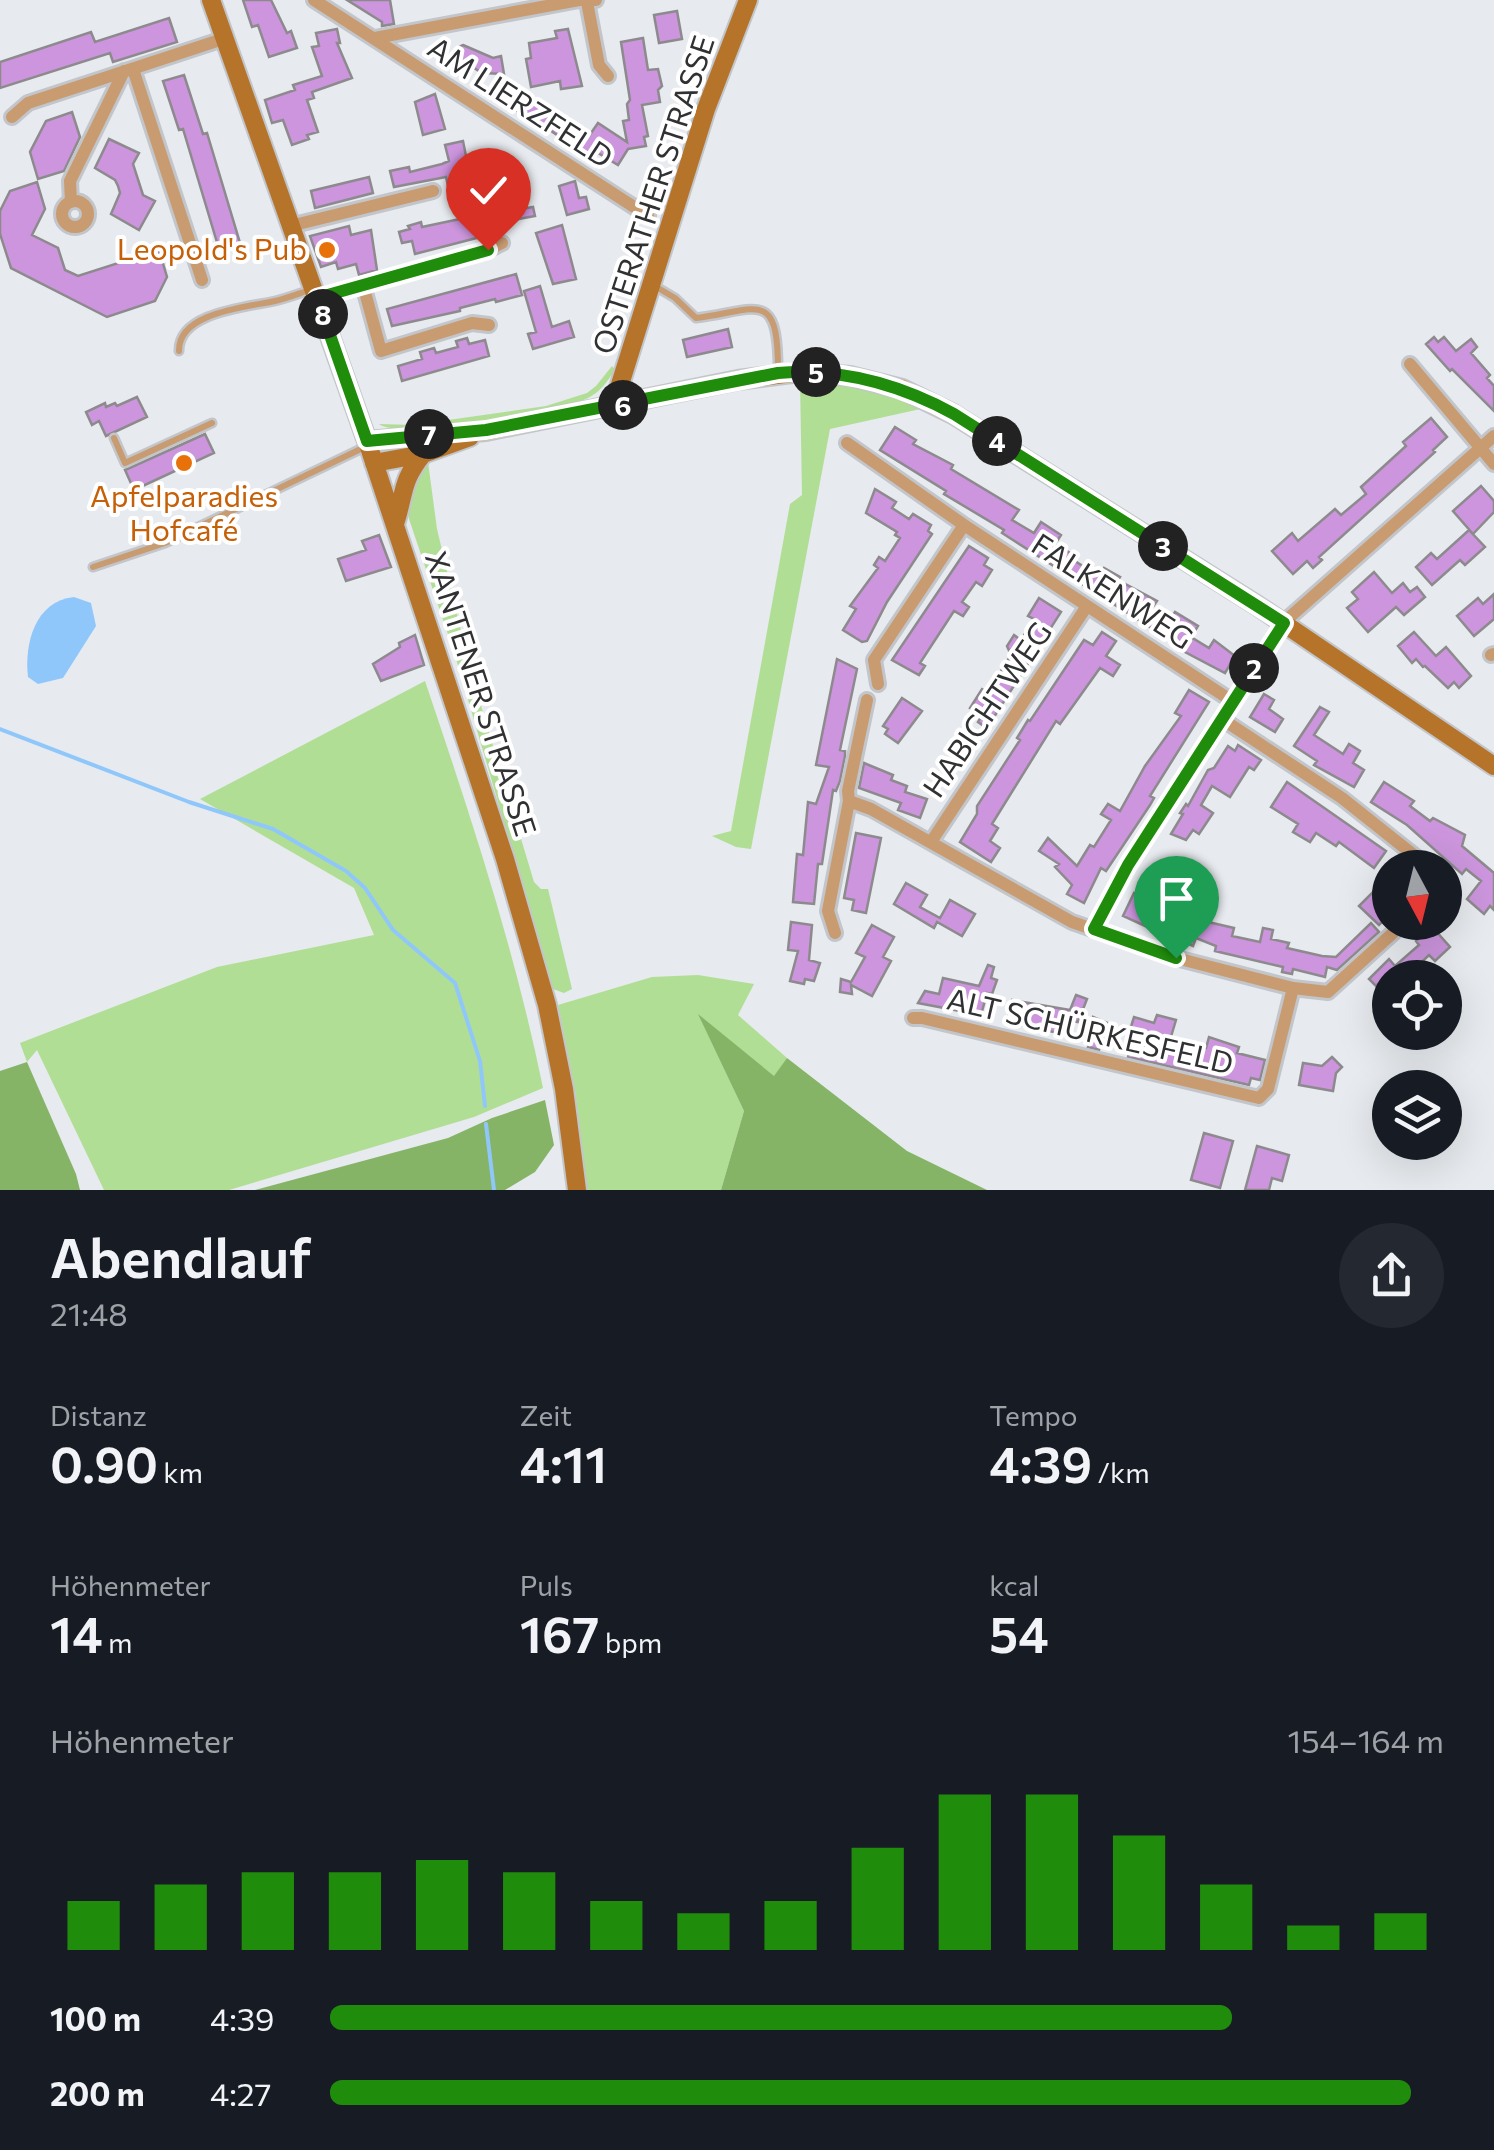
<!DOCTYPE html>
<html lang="de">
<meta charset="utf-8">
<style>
body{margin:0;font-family:Commissioner,sans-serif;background:#242831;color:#f1f3f6;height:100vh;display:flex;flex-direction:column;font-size:38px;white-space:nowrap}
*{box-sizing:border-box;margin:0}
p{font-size:32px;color:#9ea1a6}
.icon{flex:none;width:55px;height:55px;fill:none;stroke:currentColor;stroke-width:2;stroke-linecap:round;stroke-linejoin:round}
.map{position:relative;height:1190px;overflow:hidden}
.sheet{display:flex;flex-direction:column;background:#171b24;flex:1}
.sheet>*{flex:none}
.needle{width:65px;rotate:173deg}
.buttons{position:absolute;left:1372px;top:850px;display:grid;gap:20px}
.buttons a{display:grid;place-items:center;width:90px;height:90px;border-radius:50%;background:#171b24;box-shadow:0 10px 40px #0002;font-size:50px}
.pin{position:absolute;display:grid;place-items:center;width:85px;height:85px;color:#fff;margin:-102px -42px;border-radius:50% 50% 50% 0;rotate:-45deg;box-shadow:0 0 10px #0007}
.pin .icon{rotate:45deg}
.km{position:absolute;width:50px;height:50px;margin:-25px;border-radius:50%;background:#222;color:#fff;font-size:28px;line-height:50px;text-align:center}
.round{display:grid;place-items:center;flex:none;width:105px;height:105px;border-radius:52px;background:#242831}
.head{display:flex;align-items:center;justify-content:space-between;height:170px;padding:0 50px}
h1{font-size:55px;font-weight:600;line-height:75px}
.figures{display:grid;grid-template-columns:repeat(3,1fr);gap:15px;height:170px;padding:10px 50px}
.figures div{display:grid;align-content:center}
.figures b{font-size:50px;font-weight:600}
.figures small{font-size:28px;font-weight:400}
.figures p{font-size:28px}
.chart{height:280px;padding:20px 50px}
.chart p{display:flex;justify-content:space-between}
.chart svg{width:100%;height:180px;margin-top:10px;stroke:#208c0c;stroke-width:6}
ul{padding:0 50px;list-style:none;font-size:32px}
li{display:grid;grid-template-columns:160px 120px 1fr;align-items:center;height:75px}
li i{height:25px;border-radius:12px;background:#208c0c}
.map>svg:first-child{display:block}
.green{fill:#b1de95}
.forest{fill:#85b467}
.water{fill:#90c7fb}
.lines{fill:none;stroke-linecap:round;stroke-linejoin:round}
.stream{stroke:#90c7fb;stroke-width:4}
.building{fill:#cc95dd;stroke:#8d8a8e;stroke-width:2.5}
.lane-casing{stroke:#c2c5c9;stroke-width:11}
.street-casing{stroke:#c2c5c9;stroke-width:18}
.secondary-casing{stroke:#c2c5c9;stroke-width:22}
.lane{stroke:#c99b71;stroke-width:6}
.street{stroke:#c99b71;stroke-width:12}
.secondary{stroke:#b6732a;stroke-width:18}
.route-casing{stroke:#fff;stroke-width:20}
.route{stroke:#208c0c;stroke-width:12}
.food-dot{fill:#e8710a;stroke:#fff;stroke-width:4}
.labels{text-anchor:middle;stroke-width:8;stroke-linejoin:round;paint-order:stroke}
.street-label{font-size:30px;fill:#303133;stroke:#fff}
.food-label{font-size:30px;fill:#c56008;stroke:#fff;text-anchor:end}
</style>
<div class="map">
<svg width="1494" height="1190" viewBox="0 0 1494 1190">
<rect width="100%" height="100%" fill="#e7eaee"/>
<path class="green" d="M612 366 615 370C608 381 600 392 588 398 560 412 400 441 379 424L413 425 546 406 587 393 596 386Z
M800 380C845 383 882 392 925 408L830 429 751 849 736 847 712 836 731 831 790 504 802 495Z
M428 462 437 529 470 669 534 882 541 889H548L572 989 564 993 553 989 454 652 409 519C405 493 412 482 428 462Z
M425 681C470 814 515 950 543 1088L474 1117 229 1190H104L37 1050 27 1062 20 1043 217 967 374 935 354 888 200 799Z
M698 975 754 984 738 1015 787 1058 775 1077 700 1017 744 1111 721 1190H587L575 1090 558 1005 652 977Z"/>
<path class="forest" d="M698 1014 774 1076 787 1058 907 1151 987 1190H721L744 1111Z
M27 1062 76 1174 80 1190H0V1071Z
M545 1100 554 1145 535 1172 505 1190H255L448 1138 492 1118Z"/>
<path class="water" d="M74 597 91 603 96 626 63 678 38 684 28 677C24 644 35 601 74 597Z"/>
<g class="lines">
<path class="stream" d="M0 729 189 802 273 829 346 871 365 888 393 930 455 983 480 1061 485 1106
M486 1124 494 1190"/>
</g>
<path class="building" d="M243 0H271L287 33 291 31 297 48 269 57 258 25 252 27Z
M347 0H390L394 24 382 26V22Z
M677 11 682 39 659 43 654 15Z
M169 18 177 42 113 62 110 53 0 88V62L91 32 95 42Z
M337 29 340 43H337L352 78 312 92 314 98 307 100 318 132 307 135 309 139 292 145 283 120 272 123 265 100 295 90 293 85 322 76 312 47 319 46 316 33Z
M568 29 582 86 561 89 560 81 531 87 526 59 531 58 529 43 557 38 555 31Z
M643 38 648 70 658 69 662 86 658 90 660 102 642 105 648 136 644 137 646 146 628 149 618 165 598 153 593 159 568 143 576 130 589 136 598 123 627 142 623 121 629 120 627 104 630 100 621 42Z
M463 45 493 58 501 56 504 74 482 73 455 56 456 48Z
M184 75 203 134 207 133 240 243 219 249 183 129 179 130 163 81Z
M502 78 557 116 560 137 538 122 536 125 493 93Z
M435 94 445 129 423 135 415 102Z
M72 112 80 137 64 171 38 179 30 152 46 121Z
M109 139 139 153 133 164 143 195 155 201 139 230 111 214 120 193 118 186 115 180 95 168Z
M463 141 466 156 472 155 476 171 456 175 461 197 451 199 446 177 394 187 390 171 409 167 410 172 442 164 449 161 445 145Z
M369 177 373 193 315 208 311 191Z
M575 181 579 198 586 197 589 209 567 215 559 186Z
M37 182 45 209 32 235 58 248 65 270 78 276 159 250 167 277 155 301 107 317 11 268 0 234V211L10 191Z
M523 193 527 208 533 207 535 216 485 225 488 235 415 254 412 241 402 243 399 232 410 229 408 226 421 222 422 227 493 212 507 208 504 198Z
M562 225 576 279 553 284 536 233Z
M349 226 351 235 371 230 377 270 359 275 356 264 338 269 336 262 321 267 310 236Z
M516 274 522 295 496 302 495 299 460 308V311L392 326 387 309Z
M540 286 552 327 569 321 574 337 533 349 528 334 536 332 524 291Z
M728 329 732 347 687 357 683 340Z
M1434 337 1438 342 1444 337 1456 351 1471 339 1477 347 1471 353 1490 375 1487 378 1494 386V411L1452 369 1450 371 1426 344Z
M467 338 469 344 485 340 489 356 402 381 398 366 422 359 420 352 434 348 436 353 458 347 456 341Z
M137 397 147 417 106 436 99 421 92 425 86 412 105 403 106 407 115 403 117 406Z
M1431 418 1447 437 1433 450 1435 452 1319 557 1322 560 1313 568 1307 561 1293 574 1272 551 1292 533 1298 541 1335 509 1341 515 1366 494 1361 487 1406 446 1403 442Z
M895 427 916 440 913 444 953 465 951 469 1019 510 1012 520 1034 533 1041 522 1061 535 1055 544 1072 554 1070 558 1099 576 1104 568 1120 577 1118 580 1157 601 1150 611 1168 622 1175 612 1198 626 1191 637 1209 648 1214 640 1235 656 1225 673 1183 651 1184 649 1002 533 1004 530 944 494 946 491 880 450Z
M205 434 214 453 134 490 125 470Z
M1481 486 1494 501V512L1473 534 1453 511Z
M875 489 896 502 892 508 909 519 913 514 931 525 928 531 932 534 887 602 867 641 862 642 843 630 856 609 850 606 878 568 874 565 879 557 885 561 900 538 895 535 897 532 866 513Z
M1469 530 1485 547 1465 565 1460 560 1432 585 1416 567 1431 553 1437 559Z
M379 535 391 567 346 581 338 559 366 550 362 541Z
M969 546 988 558 984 565 992 570 982 586 976 582 962 602 969 607 963 616 954 611 920 663 925 666 919 675 892 660Z
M1374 572 1392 593 1403 583 1410 592 1417 587 1425 597 1404 615 1396 607 1368 632 1347 608 1358 599 1352 592Z
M1494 594V619L1474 636 1457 616 1478 598 1483 604Z
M1039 598 1061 612 987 728 978 722 982 715 970 708 982 689 988 692 1011 655 1007 646 1014 635 1021 640 1034 619 1028 616Z
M1102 632 1116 641 1106 656 1120 665 1113 676 1100 668 1060 724 1056 721 992 824 998 828 990 841 1000 848 991 862 960 842 977 814V806L1020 740 1017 738 1028 720 1030 721 1084 640 1093 645Z
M1414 632 1436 656 1446 647 1471 676 1459 688 1454 682 1448 688 1425 666 1423 667 1416 659 1412 663 1398 646Z
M415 635 424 665 381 681 373 664 400 647 399 643Z
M837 659 857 669 840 750 845 751V756L840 781 836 791 833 790 822 864H818L814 904 793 902 797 854 803 855 808 802 816 804 829 767 816 765Z
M1189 690 1209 702 1150 796 1154 798 1150 805 1106 871 1101 868 1084 903 1067 894 1072 885 1055 867 1059 864 1039 851 1048 838 1077 866 1090 845 1094 847 1111 820 1101 814 1108 804 1120 811 1145 766 1181 716 1175 713Z
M1264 694 1274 700 1269 709 1283 719 1275 732 1250 717Z
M902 698 922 711 898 743 885 734 888 729 883 726Z
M1320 707 1329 712 1314 735 1343 754 1349 744 1360 751 1353 763 1364 770 1354 787 1314 765 1317 761 1294 746Z
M1238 745 1261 760 1254 770 1249 767 1230 797 1212 786 1201 805 1213 813 1199 834 1193 830 1186 840 1171 834 1183 814 1180 813 1186 804 1188 806 1208 770 1214 768 1228 746 1235 751Z
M864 763 893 775 891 780 907 786 905 792 927 799 920 818 898 810 901 803 859 788Z
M1287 782 1386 851 1374 868 1339 842 1336 846 1316 833 1310 842 1293 832 1298 824 1271 807Z
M1384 782 1414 801 1410 806 1430 821 1433 818 1465 835 1462 846 1494 873V910L1490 906 1484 914 1467 899 1481 881 1466 869 1462 874 1407 825 1371 802Z
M856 833 881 838 866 913 852 910 854 900 844 898Z
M906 883 927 895 920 907 940 918 950 900 975 914 962 936 937 922 934 928 894 904Z
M1373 892 1390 909V914L1379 925 1359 906Z
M1134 893 1155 903 1153 908 1159 911 1155 920 1173 929 1170 937 1165 935 1164 938 1152 932 1154 930 1123 916Z
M1191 912 1205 918 1204 921 1234 928 1232 936 1260 942 1263 928 1273 930 1271 939 1289 943 1287 948 1322 956 1336 957 1371 923 1379 932 1337 970 1327 967 1325 977 1293 969 1292 974 1282 972 1283 967 1215 951 1216 946 1196 938 1193 946 1173 937 1180 923 1186 925Z
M791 922 812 925 809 960 820 963 814 981 805 979 804 984 790 981 798 951 788 950Z
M872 925 894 937 883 957 891 961 872 996 851 985 852 994 840 992 841 979 851 982 865 957 856 953Z
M1435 930 1450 947 1435 961 1429 955 1405 978H1390V989L1382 980 1376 986 1369 979 1389 959 1395 966 1419 945 1416 941 1425 932 1429 936Z
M988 965 994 967 991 978 997 980 992 994 987 993 981 1015 918 1003 925 991 939 994 943 978 979 986Z
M1076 995 1087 999 1078 1022 1072 1021 1068 1035 1007 1022 1012 1000 1070 1010Z
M1157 1015 1176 1020 1170 1040 1206 1048 1209 1037 1239 1047 1237 1053 1265 1060 1260 1080 1251 1078 1249 1085 1128 1057 1133 1038 1128 1036 1134 1017 1154 1023Z
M1093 1017 1115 1026 1111 1042 1102 1040 1099 1050 1088 1047Z
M1332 1057 1342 1067 1336 1073 1333 1091 1299 1085 1303 1063 1322 1066Z
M1204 1133 1233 1141 1220 1188 1191 1180Z
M1257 1146 1289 1155 1282 1181 1272 1178 1269 1190H1245Z"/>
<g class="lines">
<g class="lane-casing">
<path id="lane" d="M653 285 675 298 696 318C758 310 778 288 778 370
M179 351C178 312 248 307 275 301 288 298 300 293 313 289
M114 438 125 463 212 423
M93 567 165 543 367 446"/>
</g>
<g class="street-casing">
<path id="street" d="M314 0 648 216
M587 2 599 65 608 76
M375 38 579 0H596
M133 69 202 280
M12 117 28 103 223 39
M62 214a13 13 0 1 1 26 0a13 13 0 1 1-26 0Z
M71 202 70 181 124 71
M290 226 433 191
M363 285 381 351 472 323 489 325
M317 297 488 250 502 243
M1410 364 1494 464
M847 443 964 525 1232 701
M1491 655 1494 654
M878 684 874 660 964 525
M867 700 848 791 849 801 871 809 1072 922 1176 958 1293 988 1268 1089 1259 1098 922 1018H913
M1222 719 1342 798 1430 868
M931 842 1087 606
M1445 881V885
M1094 929 1128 865 1283 623 1494 436
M835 933 828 911 849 801
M1293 988 1328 992 1405 922"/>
</g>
<g class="secondary-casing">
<path id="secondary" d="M211 0 367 441 505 859 547 1005 564 1089 577 1190
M613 407 706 109 748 0
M367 441 486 431 738 380 800 372 850 376 902 389 953 414 1258 606 1494 766
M374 463 423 454 470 437
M395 524C405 493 401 481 423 454"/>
</g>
<use href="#lane" class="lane"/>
<use href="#street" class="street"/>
<use href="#secondary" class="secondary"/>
</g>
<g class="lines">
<g class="route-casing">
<path id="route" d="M488 250 317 298 367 441 486 430 778 373C840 368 899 384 954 414L1284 623 1128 865 1094 929 1176 958"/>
</g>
<use href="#route" class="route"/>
</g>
<g class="food-dot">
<circle cx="327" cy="250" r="10"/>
<circle cx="184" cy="463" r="10"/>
</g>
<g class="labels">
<g class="street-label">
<text transform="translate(520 103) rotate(33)" y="10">AM LIERZFELD</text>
<text transform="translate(654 195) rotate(-72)" y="10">OSTERATHER STRASSE</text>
<text transform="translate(1112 592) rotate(33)" y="10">FALKENWEG</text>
<text transform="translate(480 694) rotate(72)" y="10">XANTENER STRASSE</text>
<text transform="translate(988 710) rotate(-56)" y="10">HABICHTWEG</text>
<text transform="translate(1090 1032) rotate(13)" y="10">ALT SCHÜRKESFELD</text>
</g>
<g class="food-label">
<text x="307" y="260">Leopold's Pub</text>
<text x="184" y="507" text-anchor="middle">Apfelparadies<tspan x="184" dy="34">Hofcafé</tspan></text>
</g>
</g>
</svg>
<div class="buttons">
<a><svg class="needle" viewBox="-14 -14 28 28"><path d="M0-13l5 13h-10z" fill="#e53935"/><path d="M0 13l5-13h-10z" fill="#9ea1a6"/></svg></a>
<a><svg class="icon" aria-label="locate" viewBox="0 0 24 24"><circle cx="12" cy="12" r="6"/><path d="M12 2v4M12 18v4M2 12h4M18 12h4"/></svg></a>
<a><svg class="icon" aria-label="layers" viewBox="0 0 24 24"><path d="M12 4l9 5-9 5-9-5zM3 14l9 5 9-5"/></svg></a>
</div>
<div class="pin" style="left:1176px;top:958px;background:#1e9e55"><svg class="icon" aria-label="arrive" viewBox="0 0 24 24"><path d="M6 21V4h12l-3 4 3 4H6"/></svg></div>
<div class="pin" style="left:488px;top:250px;background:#d93025"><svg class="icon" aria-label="check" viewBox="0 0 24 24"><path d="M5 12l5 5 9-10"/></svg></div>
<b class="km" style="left:1254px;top:668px">2</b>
<b class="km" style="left:1163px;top:546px">3</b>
<b class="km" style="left:997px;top:441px">4</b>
<b class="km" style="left:816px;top:372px">5</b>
<b class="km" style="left:623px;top:405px">6</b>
<b class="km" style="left:429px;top:434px">7</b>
<b class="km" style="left:323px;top:314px">8</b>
</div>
<section class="sheet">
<div class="head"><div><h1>Abendlauf</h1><p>21:48</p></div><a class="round"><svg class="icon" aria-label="share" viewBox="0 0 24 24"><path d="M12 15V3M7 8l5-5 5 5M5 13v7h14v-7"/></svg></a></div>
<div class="figures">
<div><p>Distanz</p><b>0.90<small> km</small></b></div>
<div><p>Zeit</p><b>4:11</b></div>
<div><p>Tempo</p><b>4:39<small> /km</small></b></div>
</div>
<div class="figures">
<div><p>Höhenmeter</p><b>14<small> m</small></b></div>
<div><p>Puls</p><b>167<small> bpm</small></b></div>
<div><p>kcal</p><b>54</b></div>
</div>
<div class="chart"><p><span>Höhenmeter</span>154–164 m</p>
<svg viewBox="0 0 160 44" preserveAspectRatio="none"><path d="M5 44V32M15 44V28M25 44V25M35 44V25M45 44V22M55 44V25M65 44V32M75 44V35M85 44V32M95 44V19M105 44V6M115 44V6M125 44V16M135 44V28M145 44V38M155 44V35"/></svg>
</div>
<ul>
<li><b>100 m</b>4:39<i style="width:81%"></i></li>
<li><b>200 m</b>4:27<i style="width:97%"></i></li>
</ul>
</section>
